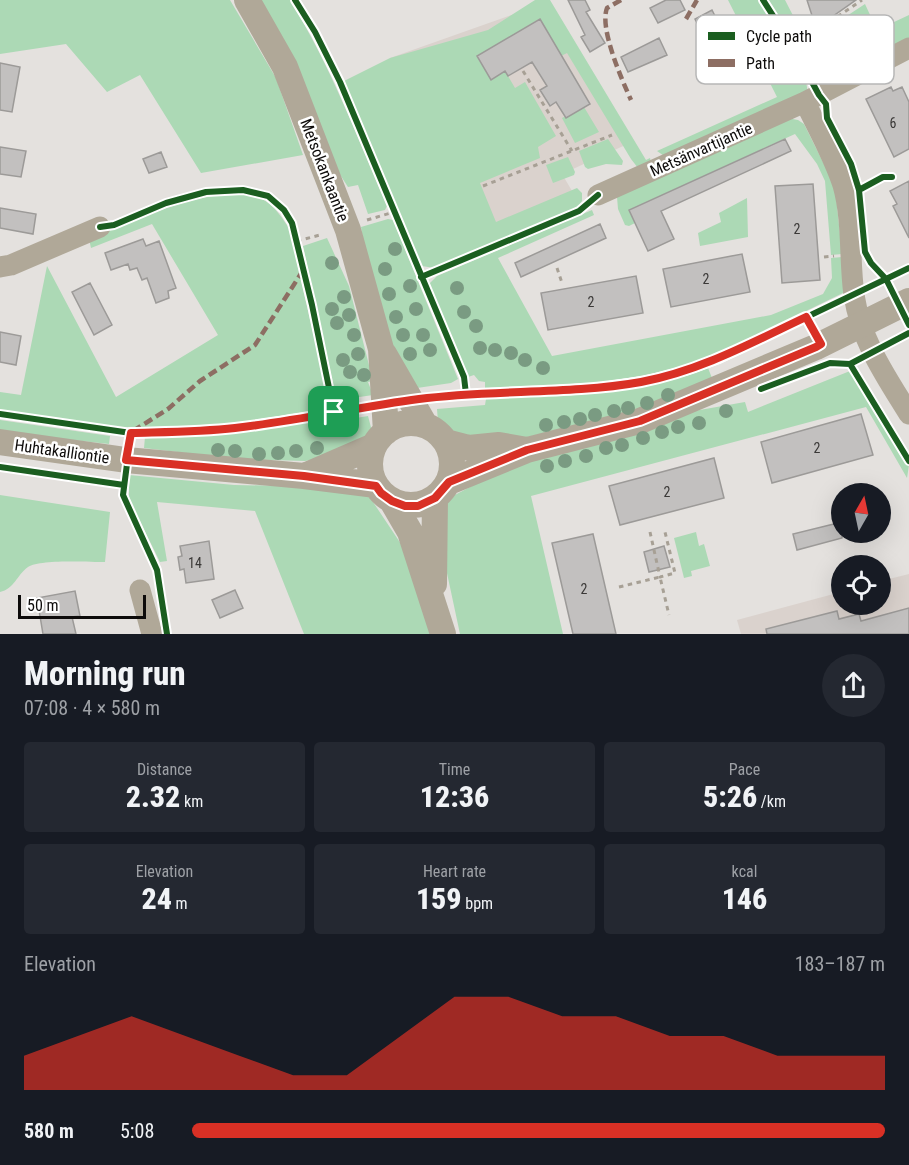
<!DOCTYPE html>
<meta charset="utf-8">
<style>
body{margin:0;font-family:"Roboto Condensed",sans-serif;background:#242831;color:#f1f3f6;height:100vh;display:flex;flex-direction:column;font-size:22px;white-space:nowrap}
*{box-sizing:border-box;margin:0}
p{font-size:20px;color:#9ea1a6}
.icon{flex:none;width:33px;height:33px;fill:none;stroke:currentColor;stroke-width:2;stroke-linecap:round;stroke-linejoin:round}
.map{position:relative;height:634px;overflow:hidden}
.panel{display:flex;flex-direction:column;background:#171b24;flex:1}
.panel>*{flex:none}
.needle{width:39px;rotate:9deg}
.buttons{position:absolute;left:831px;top:483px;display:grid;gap:12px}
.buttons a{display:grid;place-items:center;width:60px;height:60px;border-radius:50%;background:#171b24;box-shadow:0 6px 24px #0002;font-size:30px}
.scale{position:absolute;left:18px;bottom:15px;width:128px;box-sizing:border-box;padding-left:6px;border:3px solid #0d0b0a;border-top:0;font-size:16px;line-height:21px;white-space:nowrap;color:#0d0b0a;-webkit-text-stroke:4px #fff;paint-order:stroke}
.pin{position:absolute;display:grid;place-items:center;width:51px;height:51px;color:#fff;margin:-26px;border-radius:12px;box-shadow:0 3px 9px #0006}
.round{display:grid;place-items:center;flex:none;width:63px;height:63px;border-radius:32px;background:#242831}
.headline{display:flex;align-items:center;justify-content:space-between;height:102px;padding:0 24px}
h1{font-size:33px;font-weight:800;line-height:45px}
.figures{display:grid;grid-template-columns:repeat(3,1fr);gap:9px;height:102px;padding:6px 24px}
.figures div{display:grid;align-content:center;border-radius:6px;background:#242831;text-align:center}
.figures b{font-size:30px;font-weight:800}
.figures small{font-size:16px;font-weight:400}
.figures p{font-size:16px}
.chart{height:168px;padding:12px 24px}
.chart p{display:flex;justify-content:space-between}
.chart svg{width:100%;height:108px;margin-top:6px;fill:#d93025;opacity:.7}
ul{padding:0 24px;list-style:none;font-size:20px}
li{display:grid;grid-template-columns:96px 72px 1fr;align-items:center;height:45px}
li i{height:15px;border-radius:8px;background:#d93025}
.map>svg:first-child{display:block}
.built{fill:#dad2cd}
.green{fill:#acd9b5}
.building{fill:#c2c0bf;stroke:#9c9a98;stroke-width:1.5}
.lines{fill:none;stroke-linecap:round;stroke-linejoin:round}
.path{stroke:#a7a095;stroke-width:3;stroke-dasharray:4.5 4.5;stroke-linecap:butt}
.minor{stroke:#b0a898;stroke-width:21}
.tertiary{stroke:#b0a898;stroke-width:26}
.quiet{stroke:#8d6e63;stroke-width:4.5;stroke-dasharray:9 4.5;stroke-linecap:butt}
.cycleway-casing{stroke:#fff;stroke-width:10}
.cycleway{stroke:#1b5e20;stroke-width:6}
.tree{fill:#7a9b82}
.route-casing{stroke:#fff;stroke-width:12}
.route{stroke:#d93025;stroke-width:8}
.labels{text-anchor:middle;stroke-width:5;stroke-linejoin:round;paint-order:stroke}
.number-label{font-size:14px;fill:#3a3837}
.street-label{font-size:16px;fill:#0d0b0a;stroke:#fff}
.key{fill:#fff;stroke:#b6b6b6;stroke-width:1.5}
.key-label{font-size:16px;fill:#0d0b0a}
</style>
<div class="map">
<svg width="909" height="634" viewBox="0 0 909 634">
<rect width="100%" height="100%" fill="#e4e1de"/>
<path class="built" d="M545 3 632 142 562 174 578 201 488 239 390 58Z
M909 574V634H741L737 620 841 592 842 604H880L881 581Z"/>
<path class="green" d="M0 0H230L276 78 303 155 201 173 140 75 107 92 66 44 0 54Z
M255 0H290C330 65 357 136 387 206L385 210 368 214 358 185 348 187 326 153Z
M535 0H550L646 160 650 158 651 162 638 168 631 159 567 53 561 56 539 19 477 57 491 79 505 71 515 88 525 82 556 136 538 147 540 158 480 183 496 222 577 188 582 193V201L578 206 567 212 434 268 422 266 344 81 390 58 488 30Z
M728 0H758C769 16 811 76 807 92L667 158 657 151 777 97Z
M768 0H785L803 35 794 40Z
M865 4 877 30 909 15V40L819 84 798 48Z
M584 107 599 132 575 143 562 118Z
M787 118 798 120 804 124 835 186 842 254 831 255 825 181 817 164 795 134 629 210 635 223 629 226 625 225 618 209 617 197Z
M608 139 623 161 622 165 606 164 588 169 585 167 579 151Z
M568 157 575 172 574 175 553 183 546 165Z
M227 194C262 194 270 199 289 228L328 398 322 399 319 403 316 404V411C260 419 204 429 147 428 98 428 49 418 0 411V392L21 395 47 266 116 397 218 335 152 224 91 248 89 239C134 221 178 199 227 194Z
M747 198 748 237 700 246 698 233 721 222 719 213Z
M592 210 594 215 498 258 552 356 771 315 823 294 832 278 831 258 842 257 845 292 726 350 683 366 642 376 596 383 485 389V382L479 381 474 375 468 377 429 284 437 276Z
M388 219 393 220 458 379 451 383 417 388 394 354 370 282 361 227Z
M327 238 349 286 373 381 368 382 373 395 346 399 342 396 336 397 303 246Z
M708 368 712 378 640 410 494 445 446 439 435 425 438 422 437 409 485 405 486 399C565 394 632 392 708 368Z
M850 371 854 372 909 465 907 478 866 407 531 496 563 634H460L438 531 446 502 453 496 485 479 513 467 694 411 745 402 748 412Z
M368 416 373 435 351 453 305 461 236 459 144 448 145 437H185L317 420 319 424Z
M0 420 110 436 109 444 0 432Z
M129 475 234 485 341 487 369 496 407 553 437 634H304L255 511 157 502 167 561 160 562 129 499Z
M0 495 110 512 105 562C89 562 40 559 28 567 17 575 14 589 0 592Z
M696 532 699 546 704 544 710 566 691 571 692 576 684 578 674 538Z"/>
<path class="building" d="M568 0H585L590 10 586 12 605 43 590 52 581 37 585 35Z
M666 0H680L685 10 658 23 650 8Z
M807 0H856L816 28Z
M712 10 725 36 707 44 695 19Z
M540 19 590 104 566 118 556 102 550 106 540 90 547 86 532 62 508 76 505 71 491 80 477 56Z
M659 38 667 55 628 72 621 57Z
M0 63 20 67 12 112 0 110Z
M891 87 893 91 902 87 909 102V149L894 157 866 99Z
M785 139 791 151 661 211 674 239 648 251 629 210Z
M0 147 26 151 21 177 0 174Z
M161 152 167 167 149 173 143 159Z
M909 181V238L893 206 897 204 890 191Z
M813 184 820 280 782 283 775 186Z
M0 208 36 214 33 234 0 228Z
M600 224 606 238 521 277 515 263Z
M143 239 146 246 159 241 176 288 168 291 169 298 156 303 147 278 142 280 137 268 130 270 128 264 111 270 105 253Z
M742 254 750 292 671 307 663 269Z
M636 276 643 313 548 330 541 293Z
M90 283 112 325 94 335 72 292Z
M0 332 21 336 16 365 0 362Z
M861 414 873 455 772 483 761 442Z
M714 458 724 498 620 525 609 486Z
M842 522V538L797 550 793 534Z
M593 534 616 634H573L552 543Z
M209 541 214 579 186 583 184 569 180 570 178 557 182 556 180 546Z
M664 546 670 567 649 572 644 552Z
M235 590 243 608 220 618 212 600Z
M75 591 80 616 72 617 76 634H43L37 598Z
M909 608V634H767L766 629 837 611 839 619 859 614 861 621Z"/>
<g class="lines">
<path class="path" d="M793 47 862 0
M523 71 572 151
M483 186 612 135
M367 220 394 212
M297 241 320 235
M824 257 834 256
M557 268 562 283
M650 532 660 577 675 573 664 528
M619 587 660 577 669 615"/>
<path class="minor" d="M805 102C818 129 834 157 843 185 853 221 849 259 854 295 861 341 885 375 909 414
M598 195 805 102 909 48
M0 267 11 265 100 227
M140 590 152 634"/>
<path class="tertiary" d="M247 0 285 67 348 230 381 349 386 432
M384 354 425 425
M370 464a41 41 0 1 1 82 0a41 41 0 1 1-82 0Z
M0 442 126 460 304 476 376 485
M446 442 469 448 499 445 527 450
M307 475 374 446
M449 482 527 450 640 421 816 347 909 301
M392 501 410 532 443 634
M434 584 435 498"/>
<path class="quiet" d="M621 0 607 8C599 28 622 80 631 100
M686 19 697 0
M133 431 168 409 200 381 255 345 304 269"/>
<g class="cycleway-casing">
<path id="cycleway" d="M295 0 315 32 340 82 464 377 466 394
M763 0 793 47 819 95 826 104 827 118 851 164 859 190 883 177H892
M859 190 865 252 871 263 886 279 909 325
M100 227 114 225 166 203 206 192 243 190 268 196 284 210 292 223 312 305 334 412
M421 277 579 211 598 195
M850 364 909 461
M761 389 830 363 850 364 909 333
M0 414 131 433 185 432 236 428 421 399 466 394 595 388 643 381 685 371 719 359 909 268
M131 433 123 495 157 570 167 634
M0 467 124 485"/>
</g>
<use href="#cycleway" class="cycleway"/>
</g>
<g class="tree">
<circle cx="395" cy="249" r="7"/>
<circle cx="332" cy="263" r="7"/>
<circle cx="385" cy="269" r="7"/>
<circle cx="410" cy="286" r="7"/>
<circle cx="457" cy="288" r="7"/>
<circle cx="389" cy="294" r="7"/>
<circle cx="344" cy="297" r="7"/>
<circle cx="332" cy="309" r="7"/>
<circle cx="416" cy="309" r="7"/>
<circle cx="464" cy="312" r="7"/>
<circle cx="349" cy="315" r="7"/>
<circle cx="396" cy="317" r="7"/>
<circle cx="337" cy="323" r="7"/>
<circle cx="476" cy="326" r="7"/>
<circle cx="354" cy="335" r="7"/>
<circle cx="403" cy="335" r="7"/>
<circle cx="423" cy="335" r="7"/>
<circle cx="480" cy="348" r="7"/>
<circle cx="430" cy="350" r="7"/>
<circle cx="495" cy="350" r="7"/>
<circle cx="511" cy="353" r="7"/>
<circle cx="358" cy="354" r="7"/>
<circle cx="410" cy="354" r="7"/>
<circle cx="343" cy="360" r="7"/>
<circle cx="525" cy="360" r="7"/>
<circle cx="543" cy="368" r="7"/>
<circle cx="350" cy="372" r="7"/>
<circle cx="364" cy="375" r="7"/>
<circle cx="668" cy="395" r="7"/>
<circle cx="647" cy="403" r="7"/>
<circle cx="628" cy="408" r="7"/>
<circle cx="614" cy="411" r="7"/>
<circle cx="726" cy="411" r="7"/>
<circle cx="595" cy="415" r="7"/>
<circle cx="580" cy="419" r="7"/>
<circle cx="564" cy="422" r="7"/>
<circle cx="699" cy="423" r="7"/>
<circle cx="546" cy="425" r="7"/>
<circle cx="678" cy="427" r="7"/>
<circle cx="662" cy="432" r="7"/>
<circle cx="643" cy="438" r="7"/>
<circle cx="622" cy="445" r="7"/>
<circle cx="317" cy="448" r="7"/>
<circle cx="606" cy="448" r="7"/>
<circle cx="218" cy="450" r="7"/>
<circle cx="235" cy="451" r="7"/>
<circle cx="296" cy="451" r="7"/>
<circle cx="278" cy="453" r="7"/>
<circle cx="259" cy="454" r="7"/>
<circle cx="586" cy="456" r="7"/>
<circle cx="565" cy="461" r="7"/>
<circle cx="547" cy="466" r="7"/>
</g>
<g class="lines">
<g class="route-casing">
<path id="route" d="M806 317 821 344 816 347 640 421 527 450 449 482 435 498 418 506H405L392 501 381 493 376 486 304 476 126 460 131 433C165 432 200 432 235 428 297 421 358 407 419 399 493 389 568 395 641 382 700 371 753 342 806 317Z"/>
</g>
<use href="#route" class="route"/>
</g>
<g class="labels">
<g class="number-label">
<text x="893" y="128">6</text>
<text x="797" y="234">2</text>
<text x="706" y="284">2</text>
<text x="591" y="307">2</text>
<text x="817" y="453">2</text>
<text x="667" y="497">2</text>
<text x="195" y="568">14</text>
<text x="584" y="594">2</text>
</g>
<g class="street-label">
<text transform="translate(701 149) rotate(-24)" y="6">Metsänvartijantie</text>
<text transform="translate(325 170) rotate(69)" y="6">Metsokankaantie</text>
<text transform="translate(62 451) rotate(8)" y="6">Huhtakalliontie</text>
</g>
</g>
<rect x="696" y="15" width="198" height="69" rx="9" class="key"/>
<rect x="708" y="32" width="27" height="8" fill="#1b5e20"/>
<rect x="708" y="59" width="27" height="8" fill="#8d6e63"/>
<g class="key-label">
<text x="746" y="42">Cycle path</text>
<text x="746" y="69">Path</text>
</g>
</svg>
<div class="buttons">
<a><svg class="needle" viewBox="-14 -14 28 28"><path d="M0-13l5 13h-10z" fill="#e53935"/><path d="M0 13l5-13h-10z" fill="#9ea1a6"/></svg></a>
<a><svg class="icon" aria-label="locate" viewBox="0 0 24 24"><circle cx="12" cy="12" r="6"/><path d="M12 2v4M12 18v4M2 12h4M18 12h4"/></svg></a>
</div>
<div class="scale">50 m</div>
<div class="pin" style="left:334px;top:412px;background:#1e9e55"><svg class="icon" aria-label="arrive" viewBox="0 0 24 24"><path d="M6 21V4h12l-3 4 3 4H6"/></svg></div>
</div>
<section class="panel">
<div class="headline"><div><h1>Morning run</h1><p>07:08 · 4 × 580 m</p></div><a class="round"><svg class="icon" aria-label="share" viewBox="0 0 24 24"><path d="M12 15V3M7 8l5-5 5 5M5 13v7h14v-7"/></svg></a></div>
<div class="figures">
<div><p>Distance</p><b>2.32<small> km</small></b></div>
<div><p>Time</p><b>12:36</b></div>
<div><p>Pace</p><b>5:26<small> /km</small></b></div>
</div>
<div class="figures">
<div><p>Elevation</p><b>24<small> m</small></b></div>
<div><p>Heart rate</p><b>159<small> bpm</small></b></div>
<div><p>kcal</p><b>146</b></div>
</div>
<div class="chart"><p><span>Elevation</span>183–187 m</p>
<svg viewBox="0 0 160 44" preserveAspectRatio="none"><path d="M0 44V30L10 22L20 14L30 22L40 30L50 38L60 38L70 22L80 6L90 6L100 14L110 14L120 22L130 22L140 30L150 30L160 30V44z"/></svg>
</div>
<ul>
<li><b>580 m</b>5:08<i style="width:100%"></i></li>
</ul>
</section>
